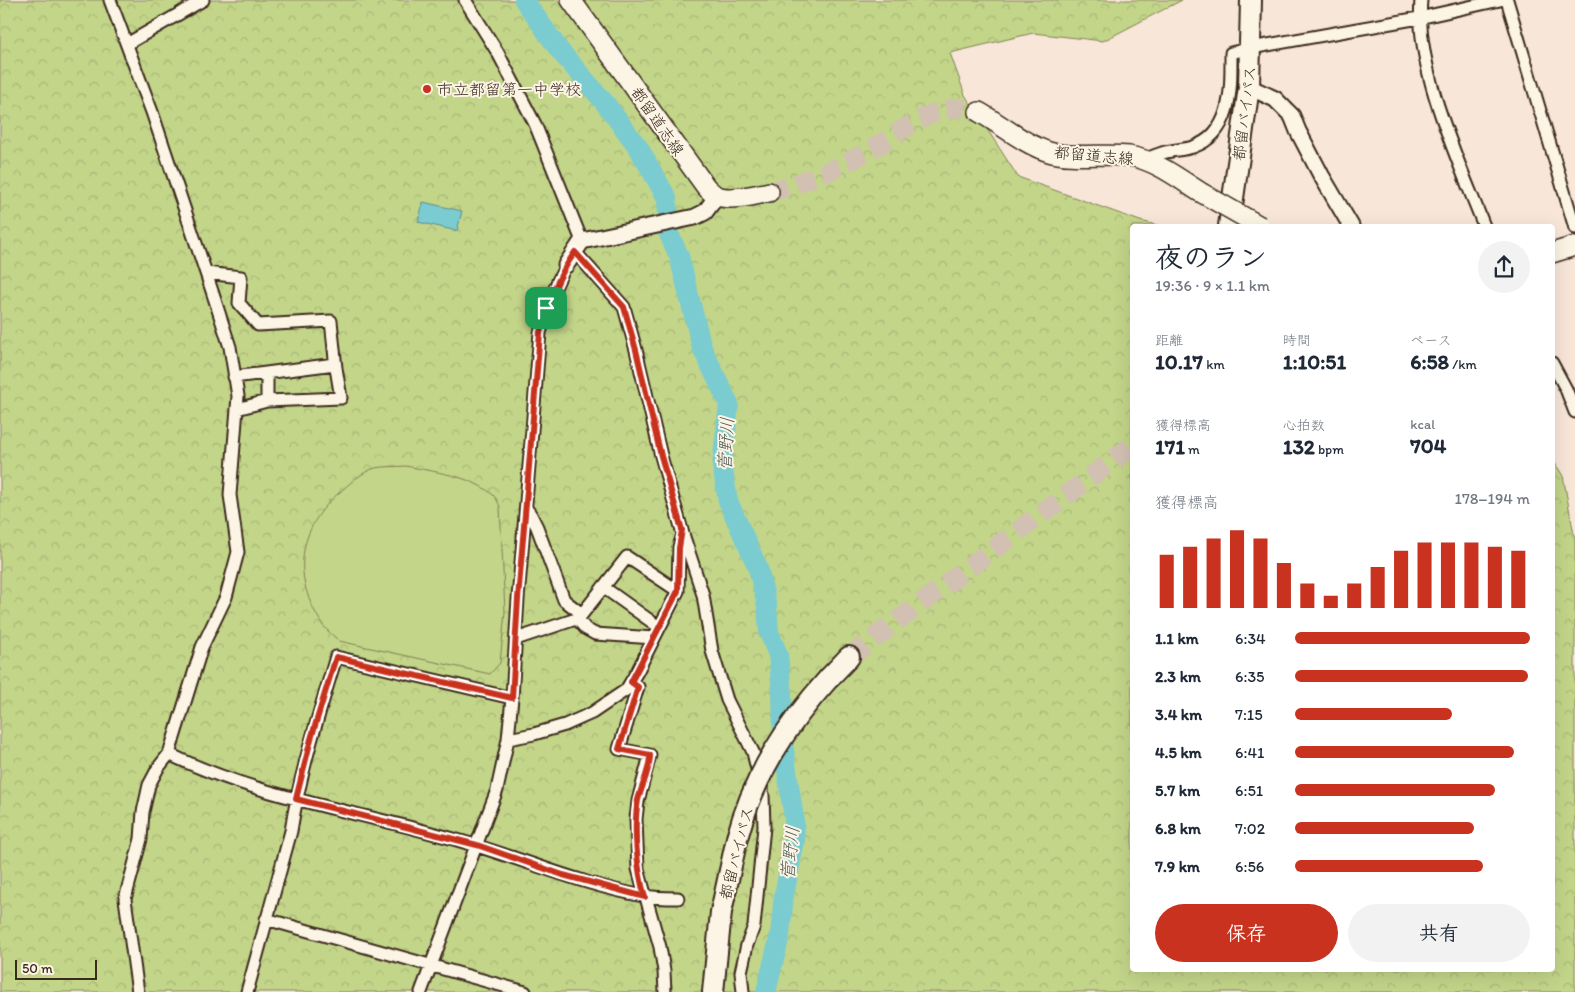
<!DOCTYPE html>
<html lang="ja">
<meta charset="utf-8">
<style>
body{margin:0;font-family:Itim,"Klee One",sans-serif;background:#f2f2f3;color:#1f2937;height:100vh;display:flex;flex-direction:column;font-size:19px;white-space:nowrap}
*{box-sizing:border-box;margin:0}
p{font-size:16px;color:#747a83}
.icon{flex:none;width:28px;height:28px;fill:none;stroke:currentColor;stroke-width:2;stroke-linecap:round;stroke-linejoin:round}
.map{position:relative;flex:1;overflow:hidden}
.panel{position:absolute;left:1130px;top:224px;width:425px;height:748px;display:flex;flex-direction:column;background:#fff;border-radius:5px;box-shadow:0 5px 20px #0002}
.panel>*{flex:none}
.scale{position:absolute;left:15px;bottom:12px;width:82px;box-sizing:border-box;padding-left:5px;border:2px solid #3b2a1e;border-top:0;font-size:14px;line-height:18px;white-space:nowrap;color:#3b2a1e;-webkit-text-stroke:4px #fcf5e5;paint-order:stroke}
.pin{position:absolute;display:grid;place-items:center;width:42px;height:42px;color:#fff;margin:-21px;border-radius:10px;box-shadow:0 2px 8px #0006}
.round{display:grid;place-items:center;flex:none;width:52px;height:52px;border-radius:26px;background:#f2f2f3}
.headline{display:flex;align-items:center;justify-content:space-between;height:85px;padding:0 25px}
h1{font-size:28px;font-weight:800;line-height:38px}
.figures{display:grid;grid-template-columns:repeat(3,1fr);gap:8px;height:85px;padding:5px 25px}
.figures div{display:grid;align-content:center}
.figures b{font-size:21px;font-weight:800}
.figures small{font-size:14px;font-weight:400}
.figures p{font-size:14px}
.chart{height:140px;padding:10px 25px}
.chart p{display:flex;justify-content:space-between}
.chart svg{width:100%;height:90px;margin-top:5px;stroke:#c8321e;stroke-width:6}
.primary-button{display:flex;gap:10px;margin-top:auto;padding:10px 25px}
.primary-button a{flex:1;height:58px;border-radius:30px;background:#c8321e;color:#fff;font-size:20px;font-weight:800;line-height:58px;text-align:center}
.primary-button a+a{background:#f2f2f3;color:#1f2937}
ul{padding:0 25px;list-style:none;font-size:16px}
li{display:grid;grid-template-columns:80px 60px 1fr;align-items:center;height:38px}
li i{height:12px;border-radius:6px;background:#c8321e}
.map>svg:first-child{display:block}
.forest{fill:url(#forest-crowns);stroke:#7f8054}
.garden{fill:#c3d589;stroke:#7f8054}
.water{fill:#7accd1;stroke:#618b89}
.lines{fill:none;stroke-linecap:round;stroke-linejoin:round}
.river{stroke:#7accd1;stroke-width:20}
.primary-tunnel{stroke:#d2c0b3;stroke-width:19;stroke-dasharray:19 9;stroke-linecap:butt}
.trunk-tunnel{stroke:#d2c0b3;stroke-width:20;stroke-dasharray:20 10;stroke-linecap:butt}
.minor-casing{stroke:#3b2a1e;stroke-width:15}
.tertiary-casing{stroke:#3b2a1e;stroke-width:19}
.primary-casing{stroke:#3b2a1e;stroke-width:22}
.trunk-casing{stroke:#3b2a1e;stroke-width:24}
.minor{stroke:#fcf5e5;stroke-width:11}
.tertiary{stroke:#fcf5e5;stroke-width:15}
.primary{stroke:#fcf5e5;stroke-width:19}
.trunk{stroke:#fcf5e5;stroke-width:20}
.primary-bridge-casing{stroke:#3b2a1e;stroke-width:22;stroke-linecap:butt}
.trunk-bridge-casing{stroke:#3b2a1e;stroke-width:24;stroke-linecap:butt}
.primary-bridge{stroke:#fcf5e5;stroke-width:19}
.trunk-bridge{stroke:#fcf5e5;stroke-width:20}
.route-casing{stroke:#fff;stroke-width:10}
.route{stroke:#c8321e;stroke-width:6}
.poi-dot{fill:#c8321e;stroke:#fcf5e5;stroke-width:2}
.labels{text-anchor:middle;stroke-width:4;stroke-linejoin:round;paint-order:stroke}
.poi-label{font-size:16px;fill:#3b2a1e;stroke:#fcf5e5;text-anchor:start}
.street-label{font-size:16px;fill:#3b2a1e;stroke:#fcf5e5}
.water-label{font-size:18px;font-style:italic;fill:#4e5b54;stroke:#fcf5e5}
</style>
<div class="map">
<svg width="1575" height="992" viewBox="0 0 1575 992">
<defs>
<pattern id="forest-crowns" width="20" height="18" patternUnits="userSpaceOnUse" patternTransform="scale(1.25)"><rect width="20" height="18" fill="#c3d589"/><path d="M2 6a3 3 0 1 1 6 0M12 15a3 3 0 1 1 6 0" fill="none" stroke="#a8b776"/></pattern>
</defs>
<rect width="100%" height="100%" fill="#f8e6d8"/>
<filter id="ink" filterUnits="userSpaceOnUse"><feTurbulence type="fractalNoise" baseFrequency=".02" numOctaves="2"/><feDisplacementMap in="SourceGraphic" scale="10" xChannelSelector="R" yChannelSelector="G"/><feConvolveMatrix kernelMatrix="1 2 1 2 8 2 1 2 1" color-interpolation-filters="sRGB"/></filter>
<g filter="url(#ink)">
<path class="forest" d="M0 0H1182L1103 41 1033 33 950 53 965 95 1018 177 1140 221 1161 226H1132V969H1552L1553 460 1563 476 1575 540V992H0Z"/>
<path class="garden" d="M406 466C434 472 469 475 492 494 496 497 498 502 500 507L505 612 500 663 490 674 339 641C334 636 327 631 323 625 291 578 297 528 340 492 350 483 362 472 375 468 384 466 396 467 406 466Z"/>
<path class="water" d="M423 202 462 211 457 231 418 222Z"/>
<g class="lines">
<path class="river" d="M524 0 560 51 605 103 638 147 667 198 669 234 679 256 702 348 729 404 722 465 728 501 758 568 767 606 769 632 778 655 782 692 783 743 794 819 795 840 784 895 780 935 766 992"/>
<path class="primary-tunnel" d="M769 192C802 183 834 170 865 153 895 137 924 108 961 108 967 108 973 111 979 112"/>
<path class="trunk-tunnel" d="M849 657 1132 446"/>
<g class="minor-casing">
<path id="minor" d="M110 0 152 112 212 291 230 347 238 396 230 495 238 552 226 597 202 647 169 754 158 768 149 785 143 812 141 839 125 899 138 992
M465 0 498 53 535 124 582 241
M1421 0C1415 69 1459 162 1484 226
M1507 0 1575 228
M127 44 203 0
M1144 160C1150 157 1156 155 1162 153 1172 150 1183 150 1193 147 1233 133 1231 88 1231 53L1251 48 1419 18 1500 0
M575 252 624 307 636 350 661 456 683 534 703 595 712 651 727 700 753 752 763 795 764 827 754 926 747 945 741 972 743 992
M206 273 241 277 239 303 258 325 331 321 336 368 341 398 267 401 237 409
M1552 363 1566 389 1575 412
M267 373V401
M234 377 335 364
M526 508 531 515 537 527 564 600 582 614
M603 587 659 627
M577 619 586 629 595 634 654 638
M516 639 579 618 627 557 678 591
M631 682 638 687 619 749 650 755 638 801 636 819 638 869 660 947 664 971 665 992
M508 739 534 734 565 725 592 713 626 690 637 672 678 591 679 547 683 534
M169 754C265 801 376 814 477 846 533 863 587 886 644 896 655 898 667 898 678 898
M266 919 525 992
M247 992 291 831C300 772 319 714 336 657L512 698
M421 992 497 790 508 739 512 698 518 599 540 333C546 309 554 287 566 265"/>
</g>
<g class="tertiary-casing">
<path id="tertiary" d="M1249 87 1275 99 1292 116 1298 131 1321 175 1351 226
M566 265 582 241 695 217 705 212 717 196"/>
</g>
<g class="primary-casing">
<path id="primary" d="M571 0 706 187C709 190 712 193 715 195 728 202 755 195 769 192
M979 112C1002 125 1024 144 1049 152 1071 159 1104 153 1129 156 1155 160 1178 178 1200 192
M1552 253 1575 246"/>
</g>
<g class="trunk-casing">
<path id="trunk" d="M1229 226 1249 87 1251 0
M829 678 849 657
M713 992 721 912 737 838"/>
</g>
<use href="#minor" class="minor"/>
<use href="#tertiary" class="tertiary"/>
<use href="#primary" class="primary"/>
<use href="#trunk" class="trunk"/>
<g class="primary-bridge-casing">
<path id="primary-bridge" d="M1200 192 1260 226"/>
</g>
<g class="trunk-bridge-casing">
<path id="trunk-bridge" d="M737 838C754 775 786 726 829 678"/>
</g>
<use href="#primary-bridge" class="primary-bridge"/>
<use href="#trunk-bridge" class="trunk-bridge"/>
</g>
</g>
<g class="lines" filter="url(#ink)">
<g class="route-casing">
<path id="route" d="M575 252 624 307 636 350 661 456 682 530 679 548 678 591 631 682 638 687 619 749 650 755C650 770 642 785 638 800 633 828 637 870 645 897L563 875 477 845 296 799 311 739 336 657 512 698 518 599 540 333C547 303 557 278 575 252Z"/>
</g>
<use href="#route" class="route"/>
</g>
<circle class="poi-dot" cx="427" cy="89" r="5"/>
<g class="labels">
<g class="poi-label">
<text x="437" y="95">市立都留第一中学校</text>
</g>
<g class="street-label">
<text transform="translate(1244 113) rotate(-83)" y="6">都留バイパス</text>
<text transform="translate(658 121) rotate(55)" y="6">都留道志線</text>
<text transform="translate(1094 155) rotate(5)" y="6">都留道志線</text>
<text transform="translate(736 853) rotate(-76)" y="6">都留バイパス</text>
</g>
<g class="water-label">
<text transform="translate(726 444) rotate(-87)" y="6">菅野川</text>
<text transform="translate(790 853) rotate(-84)" y="6">菅野川</text>
</g>
</g>
</svg>
<div class="scale">50 m</div>
<div class="pin" style="left:546px;top:308px;background:#1e9e55"><svg class="icon" aria-label="arrive" viewBox="0 0 24 24"><path d="M6 21V4h12l-3 4 3 4H6"/></svg></div>
<section class="panel">
<div class="headline"><div><h1>夜のラン</h1><p>19:36 · 9 × 1.1 km</p></div><a class="round"><svg class="icon" aria-label="share" viewBox="0 0 24 24"><path d="M12 15V3M7 8l5-5 5 5M5 13v7h14v-7"/></svg></a></div>
<div class="figures">
<div><p>距離</p><b>10.17<small> km</small></b></div>
<div><p>時間</p><b>1:10:51</b></div>
<div><p>ペース</p><b>6:58<small> /km</small></b></div>
</div>
<div class="figures">
<div><p>獲得標高</p><b>171<small> m</small></b></div>
<div><p>心拍数</p><b>132<small> bpm</small></b></div>
<div><p>kcal</p><b>704</b></div>
</div>
<div class="chart"><p><span>獲得標高</span>178–194 m</p>
<svg viewBox="0 0 160 44" preserveAspectRatio="none"><path d="M5 44V18M15 44V14M25 44V10M35 44V6M45 44V10M55 44V22M65 44V32M75 44V38M85 44V32M95 44V24M105 44V16M115 44V12M125 44V12M135 44V12M145 44V14M155 44V16"/></svg>
</div>
<ul>
<li><b>1.1 km</b>6:34<i style="width:100%"></i></li>
<li><b>2.3 km</b>6:35<i style="width:99%"></i></li>
<li><b>3.4 km</b>7:15<i style="width:67%"></i></li>
<li><b>4.5 km</b>6:41<i style="width:93%"></i></li>
<li><b>5.7 km</b>6:51<i style="width:85%"></i></li>
<li><b>6.8 km</b>7:02<i style="width:76%"></i></li>
<li><b>7.9 km</b>6:56<i style="width:80%"></i></li>
</ul>
<div class="primary-button"><a>保存</a><a>共有</a></div>
</section>
</div>
